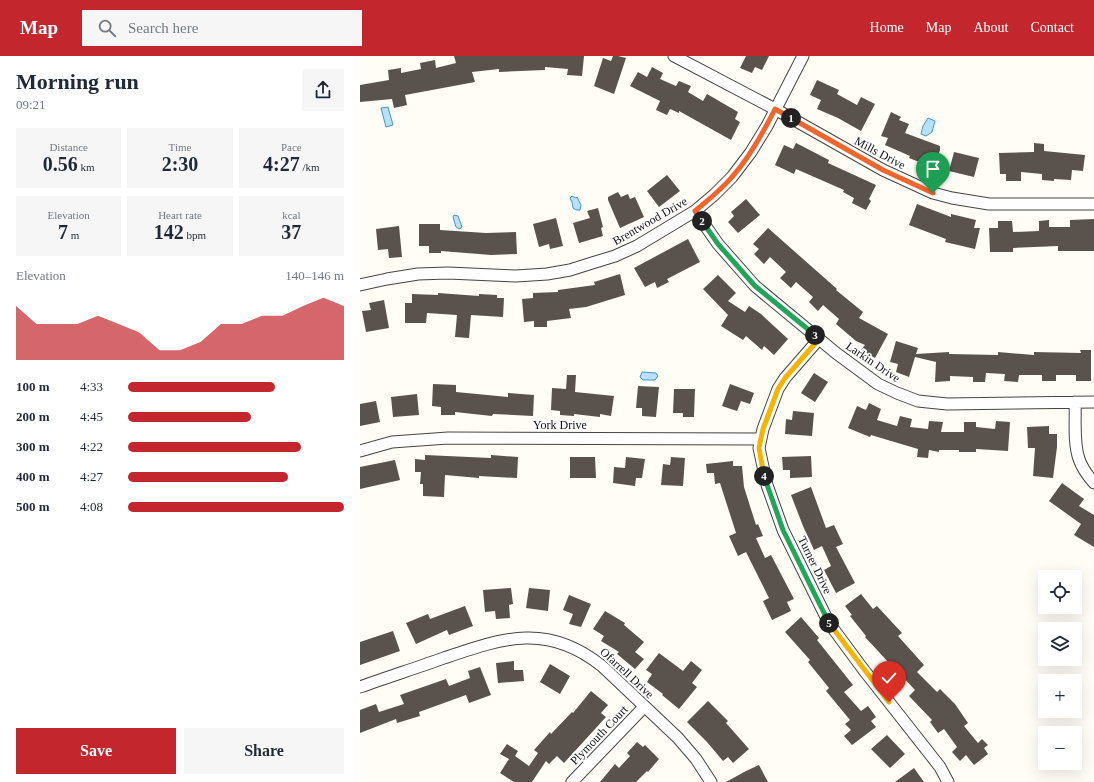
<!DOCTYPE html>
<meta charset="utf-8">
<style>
body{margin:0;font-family:"Times New Roman",serif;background:#f6f6f7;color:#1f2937;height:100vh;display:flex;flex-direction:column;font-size:15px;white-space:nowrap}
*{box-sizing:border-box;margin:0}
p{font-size:13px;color:#747a83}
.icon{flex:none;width:22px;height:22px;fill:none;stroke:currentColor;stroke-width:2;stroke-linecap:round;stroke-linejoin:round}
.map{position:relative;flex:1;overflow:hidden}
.details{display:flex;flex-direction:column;background:#fff;width:360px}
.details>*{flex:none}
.controls{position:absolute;left:678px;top:514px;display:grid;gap:8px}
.controls a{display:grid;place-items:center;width:44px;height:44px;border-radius:0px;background:#fff;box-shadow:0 4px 16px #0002;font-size:20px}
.pin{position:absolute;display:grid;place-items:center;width:34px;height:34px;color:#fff;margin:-41px -17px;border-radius:50% 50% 50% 0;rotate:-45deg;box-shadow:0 0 4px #0007}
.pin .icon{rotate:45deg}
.km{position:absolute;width:20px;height:20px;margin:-10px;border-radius:50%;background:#222;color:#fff;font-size:11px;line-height:20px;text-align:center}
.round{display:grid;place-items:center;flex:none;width:42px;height:42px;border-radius:0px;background:#f6f6f7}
.headline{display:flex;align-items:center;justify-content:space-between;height:68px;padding:0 16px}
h1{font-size:22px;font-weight:700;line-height:30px}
.figures{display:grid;grid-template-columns:repeat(3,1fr);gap:6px;height:68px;padding:4px 16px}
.figures div{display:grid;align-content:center;border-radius:0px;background:#f6f6f7;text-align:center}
.figures b{font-size:20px;font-weight:700}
.figures small{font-size:11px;font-weight:400}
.figures p{font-size:11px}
.chart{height:112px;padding:8px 16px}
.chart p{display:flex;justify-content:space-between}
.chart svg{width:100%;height:72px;margin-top:4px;fill:#c4262e;opacity:.7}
.primary-button{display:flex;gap:8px;margin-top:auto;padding:8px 16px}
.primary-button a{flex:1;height:46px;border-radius:0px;background:#c4262e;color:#fff;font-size:16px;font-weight:700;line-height:46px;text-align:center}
.primary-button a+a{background:#f6f6f7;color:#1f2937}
ul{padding:0 16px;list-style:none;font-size:13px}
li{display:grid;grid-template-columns:64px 48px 1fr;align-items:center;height:30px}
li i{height:10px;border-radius:5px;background:#c4262e}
header{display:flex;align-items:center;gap:24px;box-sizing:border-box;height:56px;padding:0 20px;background:#c4262e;color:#fff}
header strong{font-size:19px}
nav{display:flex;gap:22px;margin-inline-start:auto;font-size:14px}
.search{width:280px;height:36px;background:#f6f6f7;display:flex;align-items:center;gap:10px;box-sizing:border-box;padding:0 14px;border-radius:0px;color:#747a83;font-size:15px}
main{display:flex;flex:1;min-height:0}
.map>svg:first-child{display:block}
.water{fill:#b9e0f7;stroke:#3f96cf}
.building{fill:#5a524d}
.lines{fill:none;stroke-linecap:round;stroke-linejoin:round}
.minor-casing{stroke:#444;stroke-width:13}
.minor{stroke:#fff;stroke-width:11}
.split-1-casing{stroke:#fff;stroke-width:8}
.split-2-casing{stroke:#fff;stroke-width:8}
.split-3-casing{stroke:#fff;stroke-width:8}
.split-4-casing{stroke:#fff;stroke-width:8}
.split-5-casing{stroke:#fff;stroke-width:8}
.split-6-casing{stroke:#fff;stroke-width:8}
.split-1{stroke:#f0652b;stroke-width:5}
.split-2{stroke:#f0652b;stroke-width:5}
.split-3{stroke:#22a559;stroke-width:5}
.split-4{stroke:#f5b400;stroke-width:5}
.split-5{stroke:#22a559;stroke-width:5}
.split-6{stroke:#f5b400;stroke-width:5}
.labels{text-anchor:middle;stroke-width:4;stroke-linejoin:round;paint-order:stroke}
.street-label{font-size:12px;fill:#111;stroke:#fff}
</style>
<header>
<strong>Map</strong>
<div class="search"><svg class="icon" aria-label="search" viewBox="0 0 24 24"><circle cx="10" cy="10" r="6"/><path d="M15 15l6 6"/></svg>Search here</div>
<nav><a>Home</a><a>Map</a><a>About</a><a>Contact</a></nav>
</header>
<main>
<section class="details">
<div class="headline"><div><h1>Morning run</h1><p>09:21</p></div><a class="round"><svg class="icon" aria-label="share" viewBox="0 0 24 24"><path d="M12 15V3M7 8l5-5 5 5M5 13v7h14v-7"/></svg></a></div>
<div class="figures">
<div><p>Distance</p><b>0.56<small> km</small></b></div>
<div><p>Time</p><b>2:30</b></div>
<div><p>Pace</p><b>4:27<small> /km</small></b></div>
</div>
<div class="figures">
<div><p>Elevation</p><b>7<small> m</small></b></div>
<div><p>Heart rate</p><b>142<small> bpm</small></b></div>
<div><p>kcal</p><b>37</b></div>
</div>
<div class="chart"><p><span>Elevation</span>140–146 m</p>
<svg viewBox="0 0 160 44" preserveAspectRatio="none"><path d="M0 44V11L10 22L20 22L30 22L40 17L50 22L60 27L70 38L80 38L90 33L100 22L110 22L120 17L130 17L140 11L150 6L160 11V44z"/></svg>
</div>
<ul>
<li><b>100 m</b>4:33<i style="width:68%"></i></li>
<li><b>200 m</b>4:45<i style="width:57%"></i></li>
<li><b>300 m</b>4:22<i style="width:80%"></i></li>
<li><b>400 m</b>4:27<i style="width:74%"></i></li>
<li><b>500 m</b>4:08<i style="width:100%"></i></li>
</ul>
<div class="primary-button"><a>Save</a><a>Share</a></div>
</section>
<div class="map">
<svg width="734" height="726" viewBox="0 0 734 726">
<rect width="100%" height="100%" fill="#fffdf5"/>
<path class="water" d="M28 51 33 69 26 71 21 52Z
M568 62 575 65 572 76 566 80 561 78 563 70Z
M212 140 216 142 217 141 221 149 220 154H216L213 152 212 146 210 142Z
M94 159 98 160 102 171 99 173 96 171 93 161Z
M282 316 296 317 298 320 295 324H283L280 321Z"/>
<path class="building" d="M94 0H224L222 20 207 19 208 13 185 11V14L139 16V13L112 16 115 26 45 39 47 49 34 52 32 43 0 46V29L29 24 28 14 41 12V17L61 13 60 7 75 4 76 12 96 7Z
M253 0H258L266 2 254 38 234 30 243 2 251 5Z
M386 0H409L402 14 395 11 392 17 380 12Z
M292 11 303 17 300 23 316 30 319 25 331 30 328 36 343 45 347 38 378 56 375 63 380 66 371 84 319 55V57L310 53 307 59 296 54 300 45 270 30 278 16 287 21Z
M457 24 479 34 477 38 497 49 501 41 515 48 501 75 478 62 457 53 461 44 450 39Z
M531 56 541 61 539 64 549 68 545 77 580 90V94L574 109 568 107 567 109 549 102 550 100 525 89 528 82 521 80Z
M436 87 469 104 468 107 516 129 509 143 511 145 506 154 492 147 494 142 483 136 484 134 436 113 434 118 415 109 424 89 433 93Z
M674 87 684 88V95L725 99 723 115 712 114 711 124 694 123V125L682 124V118L661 116V125H646V118H640L639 97 674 96Z
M594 96 619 102 614 121 589 115Z
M307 119 320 135 299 151 287 135Z
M258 136 261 141 268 138 270 143 275 141 284 161 260 172 248 144V141Z
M386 143 400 159 378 177 368 166 374 160 371 156Z
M557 148 591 161V158L616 164 614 172H620L615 193 585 186 586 183 549 169Z
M238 152 243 171 241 172 243 180 219 187 213 167 230 162 227 155Z
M196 162 203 190 190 193 189 188 179 191 173 168Z
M734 163V195H698V190L653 192V196H630L629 172H638V165H652L653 176 679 175V165L689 164V171H710V164Z
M59 168H80V174L126 177 156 176 157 198 131 199 81 195V197H69V190H59Z
M39 170 42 201 29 202 28 193 18 194 16 173Z
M408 172 477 233 476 234 503 256 499 262 528 278 515 302 501 294 505 289 496 285 476 268 479 263 463 249 458 255 449 246 453 241 436 226 431 232 420 222 426 216 410 201 404 208 394 198 399 193 393 188Z
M328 183 340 206 307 223 309 226 297 232 295 226 285 231 274 212Z
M260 218 265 239 226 251 209 253 211 262 187 265V271H174V265L164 266 162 243 173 242V237L198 236V234L235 229 234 226Z
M358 219 376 237 368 245 385 256 389 250 401 258 428 283 414 299 404 290 402 294 386 280 383 284 361 270 368 259 343 233Z
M78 237 119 240V238L137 239V242H144L143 261 111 259 109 282 95 281 97 259 67 257 66 267H45V247H52V238L78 239Z
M24 244 29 272 6 276 2 255 11 254 9 247Z
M536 285 558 292 556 298 589 296V298L638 299V296L674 299V296L721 297 720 294H731V325H716V319H696V325H682V319H659L658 326 644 325 645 318 626 317 625 326H613V321L590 320V325L575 326 576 306 555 301 549 321 536 316 538 308 530 306Z
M454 317 468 326 455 346 441 337Z
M207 319H216L215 336 254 340 251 360 240 358V361L214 358V360L200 359V355L191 354 192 332 206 333Z
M73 328 96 329V336L148 341V337L174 339 173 360 133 358 132 360 95 356V359H81V351L72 350Z
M370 328 394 337 390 348 381 345 377 355 362 350Z
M278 330 299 331 296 361 282 360V352H276Z
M314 333H335L334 361H323V357H313Z
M57 338 59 359 33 361 31 341Z
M16 345 20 366 0 370V348Z
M509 347 521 353 517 364 537 370 540 360 552 363 550 371 568 373 569 365 583 366 581 376H604V366H616V371L635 373 636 365 650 366 648 395 616 393V396H599V394H579V396L569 394 568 402 557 401 558 393 511 379 510 381 488 372 497 350 506 354Z
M433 355 454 357 452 380 425 378 426 363 432 364Z
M689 370V378H697V391L693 422 673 420 675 392H668L667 371Z
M65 399 131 402V399L158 401 157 422 119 420V422L85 419 84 441 63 440V428H60L61 416H55V403L65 404Z
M451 400 452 421 430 422V414H423L422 401Z
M210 401H235L236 422H210Z
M266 401 285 403 282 422H276L275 430 253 427 254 411 265 412Z
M311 401 325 402 323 430 301 429 303 408 310 409Z
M35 404 40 424 0 433V411Z
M373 405V410H382L384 431 396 469 398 468 403 480 396 482 405 502 411 499 434 543 427 546 431 555 412 564 403 545 409 542 386 496 378 500 369 480 376 477 360 427 355 428 354 417H347L346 408Z
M702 427 724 443 719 450 734 459V491L714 479 721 468 689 445Z
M451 431 466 472 474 469 483 488 476 491 495 527 476 537 464 514 471 510 462 490 454 494 443 470 431 439Z
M151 532 153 548 149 549 150 562 136 563 135 555 125 556 123 534Z
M169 532 190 534 188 555 166 552Z
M501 538 513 553 517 550 542 577 538 580 564 609 557 616 577 636 580 633 595 648 608 667 604 670 618 687 622 683 628 689 624 692 628 698 614 709 606 699 600 705 592 696 597 691 584 673 578 677 570 666 572 664 549 640 555 634 540 618 537 621 528 610 530 608 505 581 506 580 490 560 492 559 485 550Z
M209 539 231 548 221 571 209 568 213 558 203 554Z
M105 550 113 570 89 579 87 574 56 588 46 567 68 558 70 563Z
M245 555 265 567 264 569 284 586 275 596 284 603 275 613 257 598 259 596 241 585 244 580 233 573Z
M441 561 459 582 457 584 493 629 484 636 501 655 508 650 516 661 511 665 516 671 492 689 484 680 491 674 485 668 490 664 466 635 469 632 448 606 450 604 425 576Z
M33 575 40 595 0 609V586Z
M299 597 323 615 331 605 342 614 332 627 337 631 319 653 302 639 303 638 287 626 292 618 286 614Z
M154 605V614H163L164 625 138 627 136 607Z
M190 608 210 620 200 638 180 626Z
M120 611 131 639 109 647 106 639 59 656 60 660 37 667 36 663 0 677V654L16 648 19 656 44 648 40 639 86 623 89 630 110 622 108 615Z
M231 635 248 649 241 657 246 661 204 707 197 700 189 708 186 705 172 726H154L140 717 149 703 140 698 147 688 158 695 155 700 169 710 178 697 174 694 190 676 191 678 212 656 213 657Z
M348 645 368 665 366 667 389 693 373 707 368 701 363 705 347 686 327 666Z
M527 679 545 698 530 712 511 693Z
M277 686 283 691 285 689 299 703 288 716 287 715 276 726H240L255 708 259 712 270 700 267 697Z
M399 709 408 726H366L386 715Z
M554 712 564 726H535Z"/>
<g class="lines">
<g class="minor-casing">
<path id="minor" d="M314 0 415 53 523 114 573 137 592 142 629 148H734
M335 155 358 188 395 230 476 297 518 328 537 337 558 345 587 348 734 346
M0 229 27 223 58 218 88 217 156 220 187 218 210 214 232 207 255 200 277 190 335 155 354 139 372 121 391 96 407 70 443 0
M459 283 425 322 418 333 403 373 399 392 407 429 423 474 469 567 503 613 580 711 588 726
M715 346C716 364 713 386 719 403 722 412 728 420 734 427
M0 395 32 386 88 382 401 383
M0 631C28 621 56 612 84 602 143 582 187 566 242 610L318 682 336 703 351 726
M212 726 284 651"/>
</g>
<use href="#minor" class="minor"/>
</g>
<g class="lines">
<g class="split-1-casing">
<path id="split-1" d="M431 62 523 114 573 137"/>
</g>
<g class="split-2-casing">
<path id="split-2" d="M342 165 335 155C348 144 361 134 372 121 390 101 403 77 415 53L431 62"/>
</g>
<g class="split-3-casing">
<path id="split-3" d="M342 165 358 188 395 230 455 279"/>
</g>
<g class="split-4-casing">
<path id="split-4" d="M404 420 399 392 403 373 418 333 425 322 459 283 455 279"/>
</g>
<g class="split-5-casing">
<path id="split-5" d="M404 420 423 474 469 567"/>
</g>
<g class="split-6-casing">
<path id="split-6" d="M469 567 529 646"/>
</g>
<use href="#split-1" class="split-1"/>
<use href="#split-2" class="split-2"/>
<use href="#split-3" class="split-3"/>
<use href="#split-4" class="split-4"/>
<use href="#split-5" class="split-5"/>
<use href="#split-6" class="split-6"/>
</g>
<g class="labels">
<g class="street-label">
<text transform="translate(520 97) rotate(28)" y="4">Mills Drive</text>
<text transform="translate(290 165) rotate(-30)" y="4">Brentwood Drive</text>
<text transform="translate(513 306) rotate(34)" y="4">Larkin Drive</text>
<text x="200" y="373">York Drive</text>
<text transform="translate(455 509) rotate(64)" y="4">Turner Drive</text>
<text transform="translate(267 617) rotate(43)" y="4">Ofarrell Drive</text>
<text transform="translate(239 679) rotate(-46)" y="4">Plymouth Court</text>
</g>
</g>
</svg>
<div class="controls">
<a><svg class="icon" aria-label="locate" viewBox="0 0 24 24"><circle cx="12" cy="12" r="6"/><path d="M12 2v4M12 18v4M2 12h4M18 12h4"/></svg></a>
<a><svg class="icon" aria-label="layers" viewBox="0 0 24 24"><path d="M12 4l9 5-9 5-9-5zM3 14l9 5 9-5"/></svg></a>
<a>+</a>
<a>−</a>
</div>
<div class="pin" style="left:573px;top:137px;background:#1e9e55"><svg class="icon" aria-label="arrive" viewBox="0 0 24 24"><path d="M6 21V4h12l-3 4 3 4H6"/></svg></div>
<div class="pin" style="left:529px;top:646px;background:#d93025"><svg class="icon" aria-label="check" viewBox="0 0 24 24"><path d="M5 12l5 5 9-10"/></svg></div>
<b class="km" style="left:431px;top:62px">1</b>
<b class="km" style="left:342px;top:165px">2</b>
<b class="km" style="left:455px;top:279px">3</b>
<b class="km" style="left:404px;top:420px">4</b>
<b class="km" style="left:469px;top:567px">5</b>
</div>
</main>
